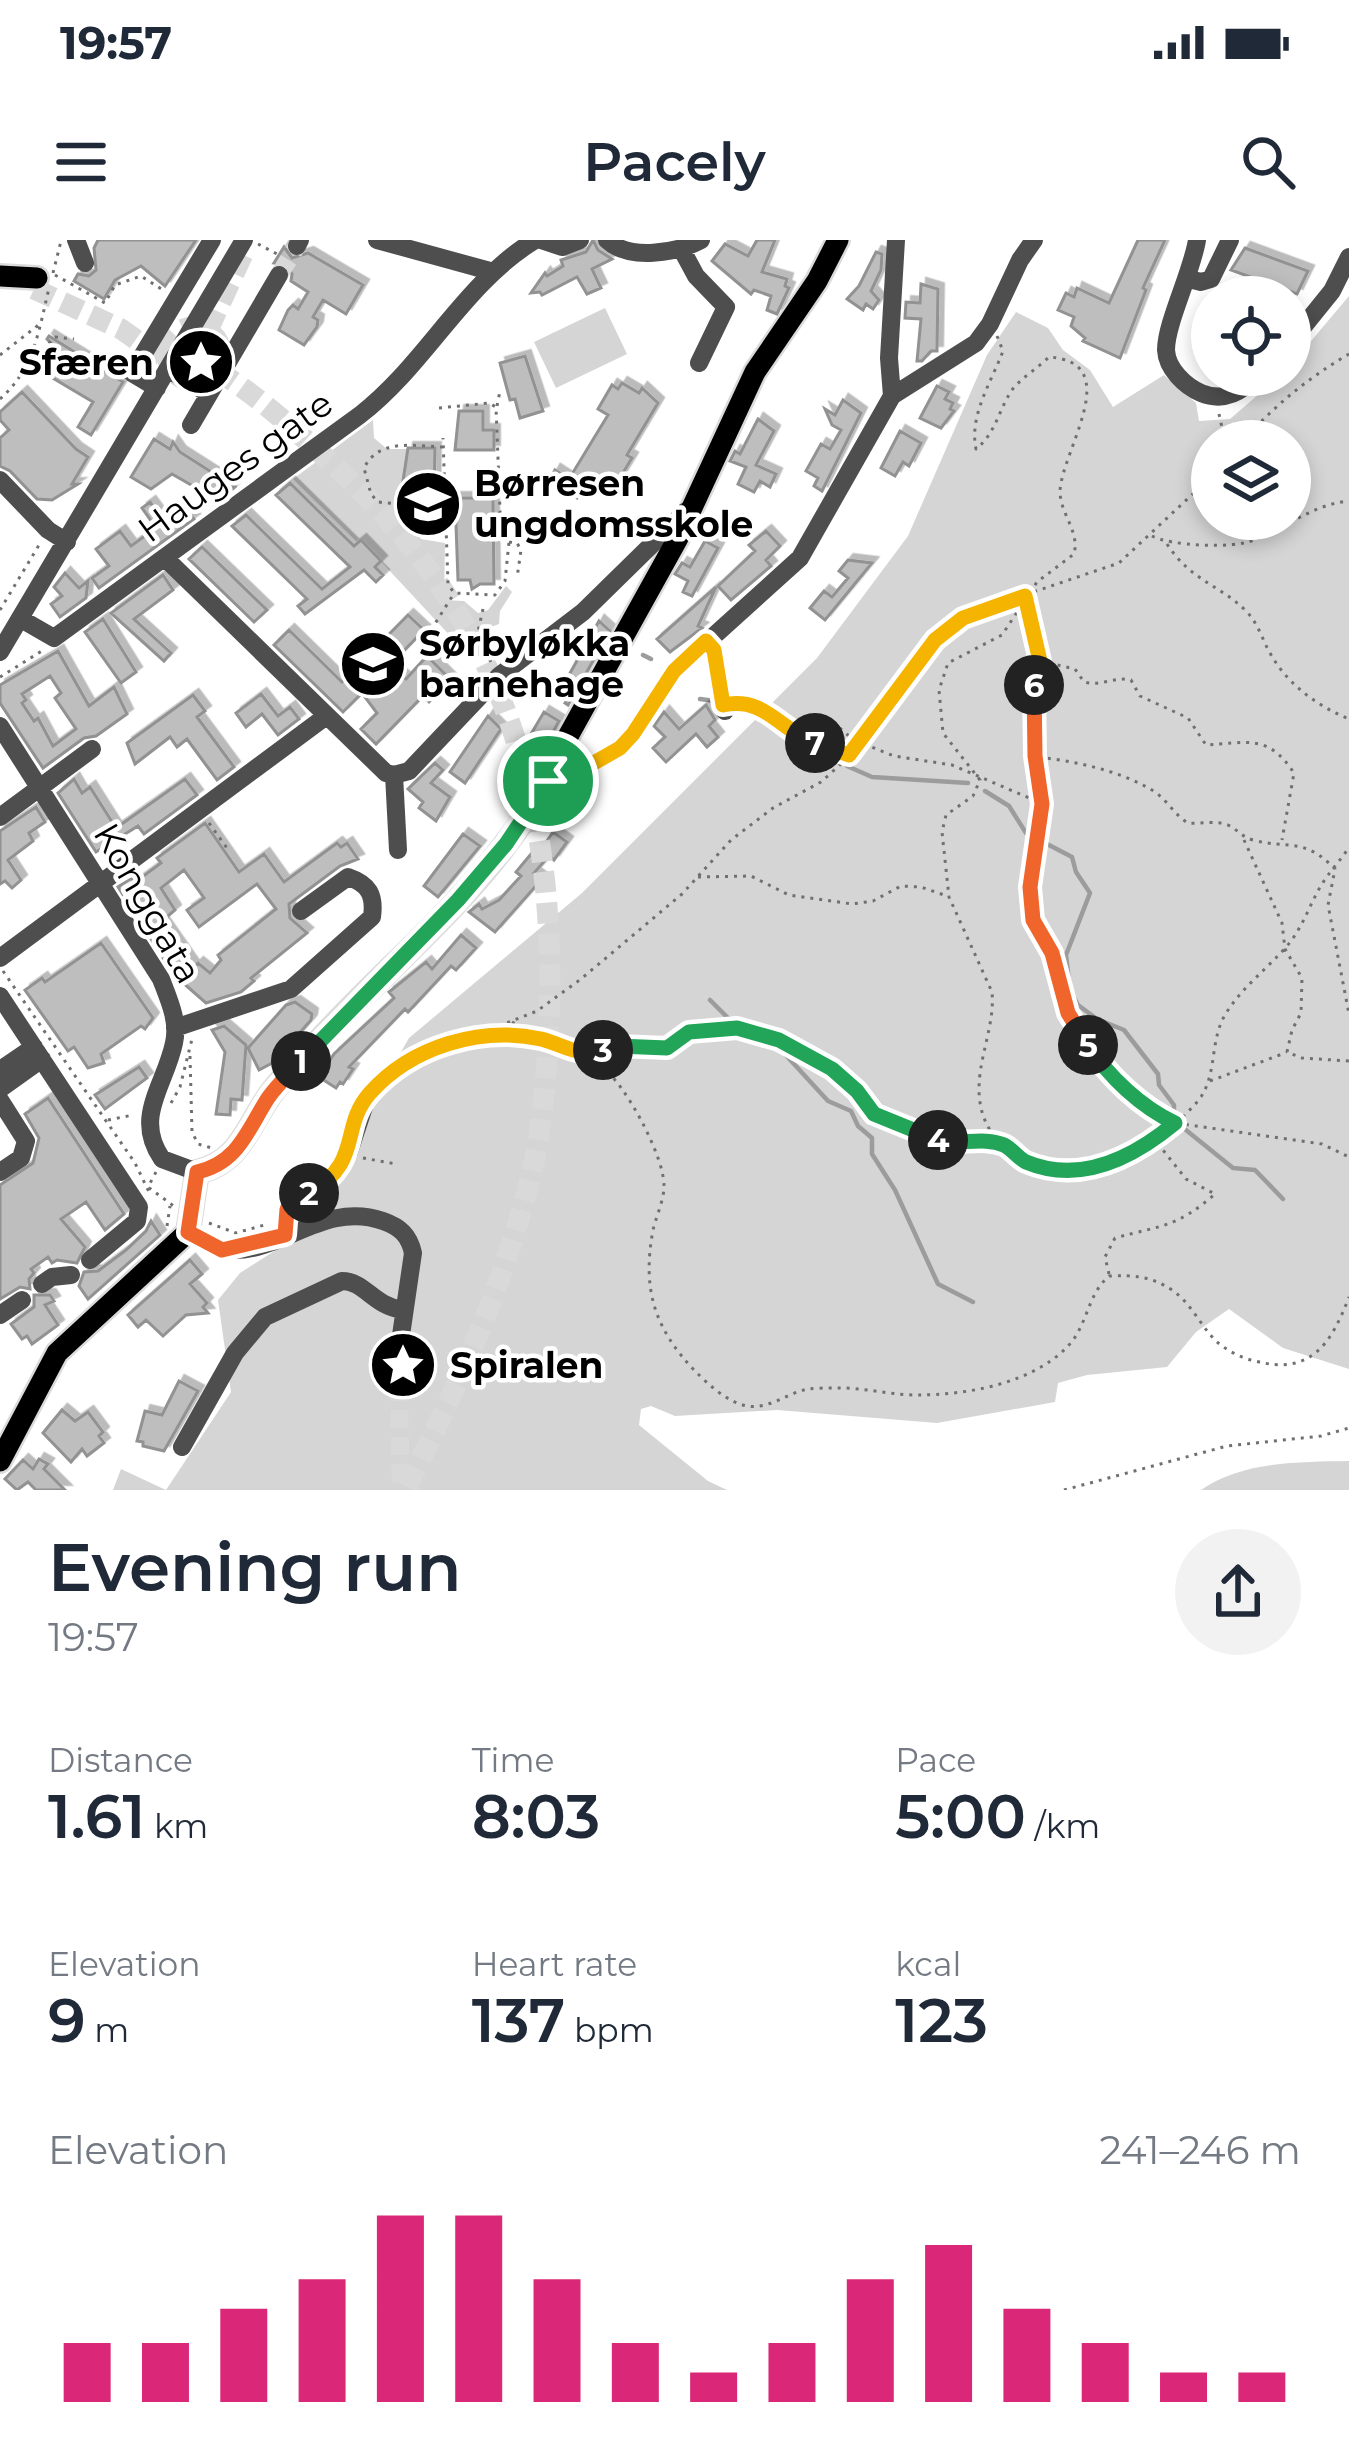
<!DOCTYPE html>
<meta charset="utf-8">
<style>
body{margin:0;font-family:Montserrat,sans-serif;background:#f2f2f3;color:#1f2937;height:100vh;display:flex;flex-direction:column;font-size:45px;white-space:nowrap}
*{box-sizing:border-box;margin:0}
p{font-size:39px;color:#747a83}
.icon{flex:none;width:66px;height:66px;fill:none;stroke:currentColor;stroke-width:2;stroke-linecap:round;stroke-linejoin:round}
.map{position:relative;height:1250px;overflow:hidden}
.sheet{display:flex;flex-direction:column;background:#fff;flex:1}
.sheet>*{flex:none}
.buttons{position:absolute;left:1191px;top:36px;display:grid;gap:24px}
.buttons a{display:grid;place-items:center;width:120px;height:120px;border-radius:50%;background:#fff;box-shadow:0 6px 18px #0003;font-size:60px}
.pin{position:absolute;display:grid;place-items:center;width:102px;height:102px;color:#fff;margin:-51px;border:6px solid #fff;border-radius:50%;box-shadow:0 3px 12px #0007}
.km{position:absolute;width:60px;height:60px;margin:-30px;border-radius:50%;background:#222;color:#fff;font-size:33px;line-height:60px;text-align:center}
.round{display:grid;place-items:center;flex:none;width:126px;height:126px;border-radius:63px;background:#f2f2f3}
.summary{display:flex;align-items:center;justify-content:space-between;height:204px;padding:0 48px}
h1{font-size:66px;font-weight:600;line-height:90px}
.metrics{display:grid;grid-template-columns:repeat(3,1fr);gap:18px;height:204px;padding:12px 48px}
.metrics div{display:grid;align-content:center}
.metrics b{font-size:60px;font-weight:600}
.metrics small{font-size:33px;font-weight:400}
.metrics p{font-size:33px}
.chart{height:336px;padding:24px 48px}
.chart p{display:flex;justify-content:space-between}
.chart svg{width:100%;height:216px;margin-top:12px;stroke:#db2777;stroke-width:6}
.status{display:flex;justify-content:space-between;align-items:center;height:84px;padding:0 60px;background:#fff;direction:ltr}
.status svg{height:33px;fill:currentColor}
header{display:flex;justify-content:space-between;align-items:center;height:156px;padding:0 48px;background:#fff;font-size:54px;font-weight:600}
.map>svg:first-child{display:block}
.green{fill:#d5d5d5;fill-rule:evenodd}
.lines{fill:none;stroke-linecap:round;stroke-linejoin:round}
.stream{stroke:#9c9c9c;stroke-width:4.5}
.building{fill:#bebebe;stroke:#929292;stroke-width:3;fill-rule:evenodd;filter:url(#shadow)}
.minor-tunnel{stroke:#d9d9d9;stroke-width:18;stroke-dasharray:18 9;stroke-linecap:butt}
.major-tunnel{stroke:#d9d9d9;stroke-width:21;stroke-dasharray:21 10;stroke-linecap:butt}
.major-casing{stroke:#dbdbdb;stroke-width:26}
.path{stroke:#707070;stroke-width:3;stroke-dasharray:3 6;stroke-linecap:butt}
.minor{stroke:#4e4e4e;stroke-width:18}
.major{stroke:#000;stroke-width:21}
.split-1-casing{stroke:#fff;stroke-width:24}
.split-2-casing{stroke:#fff;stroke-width:24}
.split-3-casing{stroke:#fff;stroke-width:24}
.split-4-casing{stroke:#fff;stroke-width:24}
.split-5-casing{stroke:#fff;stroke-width:24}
.split-6-casing{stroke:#fff;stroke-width:24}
.split-7-casing{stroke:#fff;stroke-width:24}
.split-8-casing{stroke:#fff;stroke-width:24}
.split-1{stroke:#22a559;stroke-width:15}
.split-2{stroke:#f0652b;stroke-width:15}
.split-3{stroke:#f5b400;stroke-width:15}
.split-4{stroke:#22a559;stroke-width:15}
.split-5{stroke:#22a559;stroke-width:15}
.split-6{stroke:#f0652b;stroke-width:15}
.split-7{stroke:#f5b400;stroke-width:15}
.split-8{stroke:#f5b400;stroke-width:15}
.labels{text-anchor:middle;stroke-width:9;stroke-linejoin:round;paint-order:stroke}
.poi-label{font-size:36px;font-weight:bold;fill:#000;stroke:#fff;text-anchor:start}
.street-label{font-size:36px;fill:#000;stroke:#fff}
</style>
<div class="status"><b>19:57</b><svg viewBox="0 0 49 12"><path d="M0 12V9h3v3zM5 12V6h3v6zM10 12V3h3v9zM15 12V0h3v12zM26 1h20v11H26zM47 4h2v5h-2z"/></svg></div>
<header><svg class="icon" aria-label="menu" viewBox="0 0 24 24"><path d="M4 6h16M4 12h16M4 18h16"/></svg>Pacely<svg class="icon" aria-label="search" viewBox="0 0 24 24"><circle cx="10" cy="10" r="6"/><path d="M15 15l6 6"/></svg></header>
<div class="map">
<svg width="1349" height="1250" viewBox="0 0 1349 1250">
<defs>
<filter id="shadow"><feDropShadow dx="5.5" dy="-5.5" stdDeviation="0" flood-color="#0004"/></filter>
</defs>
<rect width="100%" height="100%" fill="#fff"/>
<path class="green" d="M1349 56V1129L1283 1108 1229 1069 1196 1092 1167 1127 1087 1135 1058 1143 1055 1162 937 1183 777 1170 675 1176 651 1166 641 1169 639 1185 708 1241 727 1250H113L121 1229 166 1250 231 1152 218 1060 240 1033 306 991 332 930 409 798 582 653 817 418 908 296 987 115 1016 72 1048 88 1063 110 1090 130 1113 167 1164 135 1196 163 1199 181 1230 179 1281 135H1290V126ZM1212 201H1290V279H1212Z
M605 68 627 114 556 148 534 102Z
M373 180 374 198 387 209H407V260H421L419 295 421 299 445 303 444 360 464 361 478 373 488 370 506 346 512 352 500 371 499 384 486 389 482 398 455 401 361 300 357 302 293 239Z
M1349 1221V1250H1201C1242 1221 1300 1222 1349 1221Z"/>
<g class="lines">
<path class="stream" d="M643 415 651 419
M700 459 715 461
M730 468 744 470 835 521
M847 526 872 537 968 543
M985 551 1009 566 1026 593 1072 617 1076 632 1090 653 1066 715 1070 750 1078 765 1097 779 1124 790 1158 834 1159 845 1174 865V878
M710 760 738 788 783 812 828 861 851 871 858 886 872 898V914L895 950 938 1044 973 1062
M1181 886 1233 928 1255 930 1283 959"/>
</g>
<path class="building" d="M98 0H196L165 46 141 26 115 40 104 59 74 41 78 34 89 36 96 30 94 8Z
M593 0 598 10 612 19 592 29 601 48 587 54 577 37 542 55 540 52 531 53 545 33 547 36 563 26 561 20 586 12Z
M757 0H775L762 32 787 39 785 46 789 48 777 74 767 70 771 56 754 50 751 54 712 21 725 4 748 16Z
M1138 0H1165L1143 48 1146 50 1120 118 1083 101 1085 98 1071 86 1074 77 1058 70 1066 53 1074 57 1077 48 1109 63Z
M284 7 292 18 308 13 363 45 346 74 323 60 313 77 318 80 317 87 304 105 279 90 288 70 293 65 298 69 308 52 291 41 292 34 287 24 274 23Z
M1245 8 1308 31 1297 54 1231 30Z
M876 12 882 14 881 30 871 51 879 60 873 69 866 64 863 70 847 59 859 46Z
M921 44 938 49 937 111H931L922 121H917L921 79 905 78 906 62 920 63Z
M49 96 123 142 91 195 78 187 93 162 41 131 62 114 47 99Z
M525 116 543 171 520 178 515 159 510 160 500 123Z
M622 143 639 153 642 148 658 163 627 215 632 218 609 256 593 246 589 253 583 249 577 258 549 241 555 230 569 239 608 175 598 169 612 145 618 149Z
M937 146 949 152 945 159 953 163 950 169 954 171 941 188 920 178Z
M22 152 76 209 88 217 72 244H78L52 260 37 259 10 231 0 226V198L9 190 0 180V172Z
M843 160 861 173 822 251 814 246 818 238 806 231 821 204 830 209 841 190 832 185 825 169 835 175Z
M459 171H483V190H494V210H455Z
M758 179 774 191 756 225 776 234 770 247 760 241 754 252 738 244 746 227 730 221 735 211 740 214Z
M900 191 921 203 909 226 903 222 895 236 881 228Z
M154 199 170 209 173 202 180 212 235 247 219 261 172 234 151 249 131 237Z
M408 208H435L434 260 407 259 403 241Z
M290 243 354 306 361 300 381 321 375 327 383 335 376 342 364 330 305 374 298 366 307 359 232 286 246 275 322 349 350 327 276 255Z
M455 258H493L494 344H480L472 349 470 340H458Z
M150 262 164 281 186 268 194 279 99 348 92 338 109 326 96 309 120 291 131 306 156 288 142 268Z
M766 291 780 306 766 320 771 326 731 360 718 346 755 311 749 305Z
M705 301 718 308 692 356 683 352 688 341 675 334 682 323 690 327Z
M202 307 267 370 254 382 189 319Z
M848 320 872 323 825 380 810 368 824 351 832 357 848 338 839 331Z
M65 333 79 348 88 341 86 358 60 377 51 364 62 356 54 347Z
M163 335 173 350 134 379 171 413 164 421 111 373Z
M716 347 698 386 702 388 670 412 657 399Z
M408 375 424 390 389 426 406 439 427 416 451 440 429 462 423 456 376 504 361 489 377 473 362 453 343 472 274 405 289 390 342 442Z
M103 379 136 432 121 443 85 392Z
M599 381 610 391 568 465 565 463 573 449 564 444Z
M58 411 89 466 114 447 127 474 96 496 84 498 43 528 0 463V445ZM50 436 61 453 55 458 76 489 53 506 38 478 34 481 22 463 26 460 22 454Z
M261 454 278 476 290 467 299 479 278 495 262 474 246 487 236 473Z
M193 455 205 471 197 477 234 527 217 540 187 499 177 507 170 497 135 524 127 503Z
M706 465 715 480 709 486 718 497 707 507 696 494 666 522 653 508 665 497 654 486 664 472 679 489Z
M544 472 559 481 533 529 530 527 525 536 511 528Z
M488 476 501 489 465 543 450 532Z
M435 523 443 530 431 543 450 557 436 581 419 568 423 562 408 549Z
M74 539 82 553 90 547 116 588 185 539 197 555 144 594 138 586 96 612 58 553Z
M36 567 45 582 29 593 33 601 8 620 21 640 12 648 5 641 0 644V591Z
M205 583 239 632 264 614 284 642 337 603 341 607 347 603 358 619 340 626 289 664 290 678 307 693 251 738 254 741 241 752 206 763 174 735 118 647 131 638 134 643 161 623 157 618ZM184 630 204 658 187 670 199 687 257 644 276 669 218 715 221 720 210 733 198 723 194 727 162 681 175 670 161 648Z
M553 592 567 602 554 620 549 616 534 633 542 639 495 692 469 672 479 664 482 669 499 660 521 636 516 632 531 614 535 618Z
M463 594 480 606 438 657 424 646Z
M461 695 476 708 456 730 451 726 408 772 405 769 349 827 353 829 343 844 340 842 336 848 319 837 334 814 394 758 389 752 426 722 432 729Z
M101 703 153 778 145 789 141 786 101 814 104 823 88 828 74 807 68 811 25 750 42 738 45 742Z
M295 762 312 774 311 780 274 822 259 830 248 808 286 765Z
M224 786 246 805 242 860 231 859 230 875 216 874 225 812 212 790Z
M139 827 147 838 105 869 95 855Z
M48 858 124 974 105 990 86 962 61 979 85 1007 77 1023 57 1020 52 1023 48 1017 31 1029 34 1033 29 1039 30 1049 20 1047 0 1059V945L33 923 39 898 25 874Z
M151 981 160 995 88 1059 79 1046 84 1032 98 1031 126 1010 146 991Z
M190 1020 202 1034 190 1044 207 1063 203 1067 208 1073 186 1075 163 1096 146 1080 138 1087 128 1075Z
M34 1055H50L54 1061 45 1065 58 1085 32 1104 27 1096 22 1099 11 1084 34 1067Z
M179 1141 198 1151 164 1211 143 1206V1202L137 1201 145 1171 162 1175Z
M62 1170 75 1181 88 1172 103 1192 99 1196 104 1203 87 1216 82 1209 71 1222 43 1193Z
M39 1219 48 1224 44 1229 65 1250H36L28 1242 17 1250 5 1239 23 1220 33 1229Z"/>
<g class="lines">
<path class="minor-tunnel" d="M279 35 297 6
M398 1116 401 1250"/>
<path class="major-tunnel" d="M34 49 121 89 162 118
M167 114a27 27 0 1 1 54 0a27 27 0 1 1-54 0Z
M208 90 243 14
M216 130C258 156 293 188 329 221 492 368 550 531 550 748 549 808 544 889 528 947 500 1054 456 1152 405 1250"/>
<g class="major-casing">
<path id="major" d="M0 36 37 38
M0 1221 57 1113 188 992 197 932C240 922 247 888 270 855 282 838 299 823 314 807 376 738 449 679 505 605 528 575 547 544 561 509L677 300 755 132 817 41 838 0"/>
</g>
<path class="path" d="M258 4 279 15
M53 33 61 1
M55 35 105 63 115 45 141 36 166 52
M997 96 1003 111C991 143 969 175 976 209 996 193 998 171 1012 150 1021 138 1038 128 1049 117 1126 122 1062 210 1060 251 1060 274 1080 291 1074 314L1037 342 1002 395 948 423 939 450 943 493 980 540 973 556 946 575 942 592 949 657 992 752C996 793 968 835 984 878 1003 928 1073 942 1118 921 1148 907 1176 886 1198 861 1218 836 1209 802 1225 775 1241 748 1266 730 1286 707 1303 688 1309 665 1322 644 1330 631 1341 620 1349 607
M0 115 41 83
M30 123 55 97 74 99
M0 159C34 129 39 90 49 48
M497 166 500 151
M439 168 489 163 496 167 501 295 509 302 505 341 495 355 454 353 448 344 443 198
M1219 174 1225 201
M1243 201C1275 165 1308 138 1349 114
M443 207C413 206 379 198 364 228L371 254 378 262 444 269
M1152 296C1171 306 1233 309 1254 300 1285 288 1314 264 1349 261
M509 302 517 303 521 310 517 338
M1167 304C1192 342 1219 344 1246 371 1258 383 1262 399 1270 413 1287 444 1317 466 1349 479
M1026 358 1034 410 1040 421 1032 459 1043 564 1030 647 1033 681 1051 713 1068 773 1094 815 1153 873 1175 883 1322 904 1349 917
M483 369 477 396 492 424
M0 370 39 305
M431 390 453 355
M1040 421 1075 429 1084 442C1101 447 1115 436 1131 440L1140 456 1188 478 1206 505C1246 503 1268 493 1294 533L1282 600
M0 437 45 409
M739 464C781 472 803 507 847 515
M795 494 814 477 833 482 857 503
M864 504 894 516 952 525 1041 563
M1039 517C1077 522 1118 530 1152 550 1167 559 1174 575 1188 583 1201 584 1216 580 1228 585 1238 590 1242 597 1253 600 1289 610 1303 596 1335 629L1328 665 1349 774
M209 583 229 611
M1244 600 1282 683 1285 709 1302 738 1301 773 1292 790 1287 812 1302 818 1349 821
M698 637 751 636 789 655 852 664 873 661 901 646 921 647 947 656
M3 731 135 923 149 952
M512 782C544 800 589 811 615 840 633 861 664 918 664 946 664 960 656 977 653 990 642 1049 654 1088 695 1131 709 1145 727 1162 747 1166 768 1170 787 1153 808 1149 816 1148 826 1148 835 1148 862 1147 889 1155 917 1155 966 1155 1033 1144 1069 1105 1088 1084 1087 1055 1109 1036 1133 1035 1151 1036 1172 1050 1190 1062 1199 1083 1214 1099 1225 1110 1241 1118 1255 1121 1311 1136 1331 1104 1349 1057
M485 793 541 799
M579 814 618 806 667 808 689 792 738 788 780 800 833 829 857 851 874 874 948 903 967 900 1001 905
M190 816 192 892 198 904 212 908
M303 839 310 848
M1210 841 1285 813
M379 845 403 824 537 771 581 739 682 654 731 600 773 568 821 542 842 523 889 467 935 400 963 378 989 367 1119 323 1212 236
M171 863 180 847 192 799
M108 880 133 875
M363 918 396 924
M156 932 148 947 175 967
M209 983 236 993 268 984
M167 986 170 966
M1109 1034 1105 1017 1115 998C1162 985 1176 988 1215 954L1186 939 1155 900
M1064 1250 1227 1206 1321 1196 1349 1188"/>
<path class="minor" d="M76 0 85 23
M377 0 490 31
M541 0 562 7 580 0
M607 0C629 21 677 13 701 0
M1197 0C1192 32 1166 83 1166 110 1167 129 1185 146 1201 153 1225 163 1242 151 1259 135
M297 6 300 0
M682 10 696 36 726 67 699 123
M1189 39 1201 42 1211 39 1230 0
M1290 103 1332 51 1349 17
M168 129 209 154
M157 148 132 133 212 0
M892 156 889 118 896 0
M191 185 279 35
M0 240 48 290 67 302
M165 318 386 533 394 535
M21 379 54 398 360 175C426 124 463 44 535 0
M707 401 714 410 725 471
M0 412 244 0
M0 486 161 739C169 760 179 781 174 803 165 846 133 877 162 919L197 932
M394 535 409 531 499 436 583 372 686 271
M394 535 398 610
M548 541 564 540 620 508 633 494 675 431 800 318 892 156 976 103 990 84 1020 20 1034 0
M0 577 92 509
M0 718 325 477
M0 756 139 967 137 981 90 1020
M175 788 291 749 372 677C375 655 369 644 348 637L301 671
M0 830 34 807
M0 849 42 819
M0 860 26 901 21 918 0 932
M188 992C198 998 210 1007 221 1009 277 1019 321 959 383 981 400 987 409 995 413 1013L398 1116
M285 995 287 969 337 932 349 912 368 855
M42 1044 52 1037 71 1035
M0 1075 22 1060
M182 1207 235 1113 265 1077 342 1041C365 1041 373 1066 403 1070"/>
<use href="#major" class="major"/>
</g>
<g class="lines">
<g class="split-1-casing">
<path id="split-1" d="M301 821 458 660 506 604 548 541"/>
</g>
<g class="split-2-casing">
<path id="split-2" d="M301 821C290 833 277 845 268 858 247 891 238 923 197 932L188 992 222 1010 285 995 287 969 309 953"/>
</g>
<g class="split-3-casing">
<path id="split-3" d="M309 953C364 921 339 888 370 853 412 806 481 786 541 799 568 806 572 816 603 810"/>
</g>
<g class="split-4-casing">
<path id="split-4" d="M603 810 618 806 667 808 689 792 737 788 779 800 832 829 857 851 874 874 938 900"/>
</g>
<g class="split-5-casing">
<path id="split-5" d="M938 900C958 906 983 896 1004 905 1012 909 1018 918 1026 922 1081 945 1134 917 1175 883 1141 867 1109 837 1088 805"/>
</g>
<g class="split-6-casing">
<path id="split-6" d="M1034 445 1035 516 1042 564 1030 647 1033 680 1052 713 1068 773 1088 805"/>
</g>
<g class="split-7-casing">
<path id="split-7" d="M815 503 849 515 935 400 963 378 1025 356 1040 421 1034 445"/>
</g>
<g class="split-8-casing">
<path id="split-8" d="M548 541 564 540 620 508 633 494 674 431 706 401 714 410 723 465C766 456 780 491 815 503"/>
</g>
<use href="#split-1" class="split-1"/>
<use href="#split-2" class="split-2"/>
<use href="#split-3" class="split-3"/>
<use href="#split-4" class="split-4"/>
<use href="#split-5" class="split-5"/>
<use href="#split-6" class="split-6"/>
<use href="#split-7" class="split-7"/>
<use href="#split-8" class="split-8"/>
</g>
<defs>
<g id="sight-disc" transform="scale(3.45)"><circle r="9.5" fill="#000" stroke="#fff"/><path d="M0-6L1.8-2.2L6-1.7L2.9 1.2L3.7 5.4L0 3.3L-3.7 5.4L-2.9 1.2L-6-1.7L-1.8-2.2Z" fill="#fff"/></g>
<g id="school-disc" transform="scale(3.45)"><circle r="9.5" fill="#000" stroke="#fff"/><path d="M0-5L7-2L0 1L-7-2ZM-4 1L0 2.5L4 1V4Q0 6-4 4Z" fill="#fff"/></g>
</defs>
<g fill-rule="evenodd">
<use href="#sight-disc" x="201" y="122"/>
<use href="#school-disc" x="428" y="264"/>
<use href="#school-disc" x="373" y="424"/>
<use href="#sight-disc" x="403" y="1125"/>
</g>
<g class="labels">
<g class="poi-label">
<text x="154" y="135" text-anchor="end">Sfæren</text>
<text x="474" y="256">Børresen<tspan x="474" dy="41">ungdomsskole</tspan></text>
<text x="419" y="416">Sørbyløkka<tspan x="419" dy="41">barnehage</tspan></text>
<text x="450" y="1138">Spiralen</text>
</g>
<g class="street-label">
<text transform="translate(235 226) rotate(-36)" y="13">Hauges gate</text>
<text transform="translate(148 663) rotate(60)" y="13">Konggata</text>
</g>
</g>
</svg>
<div class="buttons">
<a><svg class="icon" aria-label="locate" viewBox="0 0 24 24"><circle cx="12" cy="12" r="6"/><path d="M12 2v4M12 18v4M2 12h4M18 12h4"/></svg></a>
<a><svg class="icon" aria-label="layers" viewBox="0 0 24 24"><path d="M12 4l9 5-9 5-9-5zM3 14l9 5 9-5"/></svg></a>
</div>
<div class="pin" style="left:548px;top:541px;background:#1e9e55"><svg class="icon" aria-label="arrive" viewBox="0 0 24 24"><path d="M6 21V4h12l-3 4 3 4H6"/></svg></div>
<b class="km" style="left:301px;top:821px">1</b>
<b class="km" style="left:309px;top:953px">2</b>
<b class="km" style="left:603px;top:810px">3</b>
<b class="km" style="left:938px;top:900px">4</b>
<b class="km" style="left:1088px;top:805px">5</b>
<b class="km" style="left:1034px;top:445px">6</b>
<b class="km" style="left:815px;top:503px">7</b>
</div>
<section class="sheet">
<div class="summary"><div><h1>Evening run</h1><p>19:57</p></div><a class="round"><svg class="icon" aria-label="share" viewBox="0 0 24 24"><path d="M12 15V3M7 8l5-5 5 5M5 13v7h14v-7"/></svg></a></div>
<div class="metrics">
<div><p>Distance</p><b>1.61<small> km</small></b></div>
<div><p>Time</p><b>8:03</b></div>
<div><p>Pace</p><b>5:00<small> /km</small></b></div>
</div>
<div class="metrics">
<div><p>Elevation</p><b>9<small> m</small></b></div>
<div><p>Heart rate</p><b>137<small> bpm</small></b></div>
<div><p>kcal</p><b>123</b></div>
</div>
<div class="chart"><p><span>Elevation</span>241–246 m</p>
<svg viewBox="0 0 160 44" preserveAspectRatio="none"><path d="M5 44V32M15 44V32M25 44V25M35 44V19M45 44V6M55 44V6M65 44V19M75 44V32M85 44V38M95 44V32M105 44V19M115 44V12M125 44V25M135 44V32M145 44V38M155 44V38"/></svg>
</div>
</section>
